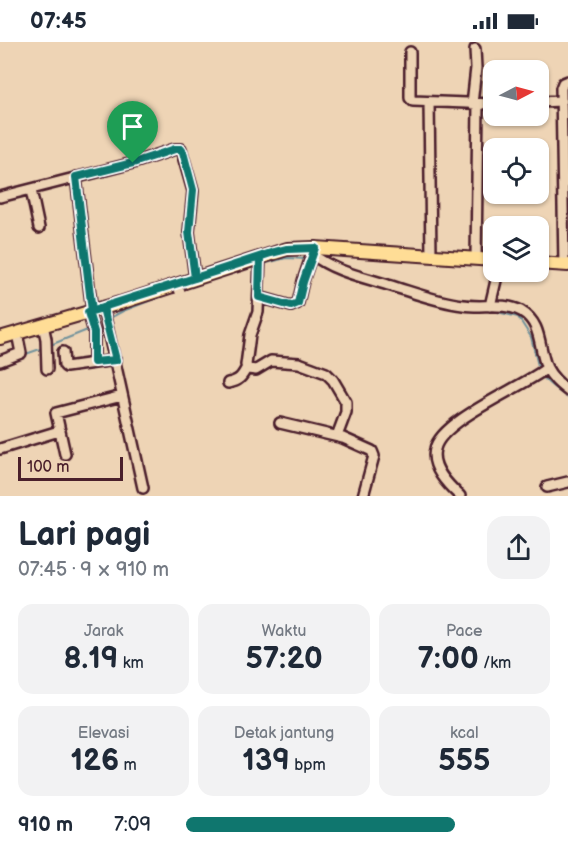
<!DOCTYPE html>
<html lang="id">
<meta charset="utf-8">
<style>
body{margin:0;font-family:"Balsamiq Sans",sans-serif;background:#f2f2f3;color:#1f2937;height:100vh;display:flex;flex-direction:column;font-size:22px;white-space:nowrap}
*{box-sizing:border-box;margin:0}
p{font-size:20px;color:#747a83}
.icon{flex:none;width:33px;height:33px;fill:none;stroke:currentColor;stroke-width:2;stroke-linecap:round;stroke-linejoin:round}
.map{position:relative;height:454px;overflow:hidden}
.side{display:flex;flex-direction:column;background:#fff;flex:1}
.side>*{flex:none}
.needle{width:39px;rotate:84deg}
.tools{position:absolute;left:483px;top:18px;display:grid;gap:12px}
.tools a{display:grid;place-items:center;width:66px;height:66px;border-radius:12px;background:#fff;box-shadow:0 2px 4px #0004;font-size:30px}
.scale{position:absolute;left:18px;bottom:15px;width:105px;box-sizing:border-box;padding-left:6px;border:3px solid #4a1f2b;border-top:0;font-size:16px;line-height:21px;white-space:nowrap;color:#4a1f2b;-webkit-text-stroke:4px #eed4b5;paint-order:stroke}
.pin{position:absolute;display:grid;place-items:center;width:51px;height:51px;color:#fff;margin:-62px -26px;border-radius:50% 50% 50% 0;rotate:-45deg;box-shadow:0 0 6px #0007}
.pin .icon{rotate:45deg}
.round{display:grid;place-items:center;flex:none;width:63px;height:63px;border-radius:18px;background:#f2f2f3}
.overview{display:flex;align-items:center;justify-content:space-between;height:102px;padding:0 18px}
h1{font-size:33px;font-weight:800;line-height:45px}
.stats{display:grid;grid-template-columns:repeat(3,1fr);gap:9px;height:102px;padding:6px 18px}
.stats div{display:grid;align-content:center;border-radius:15px;background:#f2f2f3;text-align:center}
.stats b{font-size:30px;font-weight:800}
.stats small{font-size:16px;font-weight:400}
.stats p{font-size:16px}
ul{padding:0 18px;list-style:none;font-size:20px}
li{display:grid;grid-template-columns:96px 72px 1fr;align-items:center;height:45px}
li i{height:15px;border-radius:8px;background:#0f766e}
.status{display:flex;justify-content:space-between;align-items:center;height:42px;padding:0 30px;background:#fff;direction:ltr}
.status svg{height:16px;fill:currentColor}
.map>svg:first-child{display:block}
.lines{fill:none;stroke-linecap:round;stroke-linejoin:round}
.stream{stroke:#73939c;stroke-width:2}
.minor-casing{stroke:#4a1f2b;stroke-width:14}
.major-casing{stroke:#4a1f2b;stroke-width:16}
.minor{stroke:#eed4b5;stroke-width:9}
.major{stroke:#ffdd96;stroke-width:12}
.minor-bridge-casing{stroke:#4a1f2b;stroke-width:14;stroke-linecap:butt}
.minor-bridge{stroke:#eed4b5;stroke-width:9}
.route-casing{stroke:#fff;stroke-width:12}
.route{stroke:#0f766e;stroke-width:8}
</style>
<div class="status"><b>07:45</b><svg viewBox="0 0 49 12"><path d="M0 12V9h3v3zM5 12V6h3v6zM10 12V3h3v9zM15 12V0h3v12zM26 1h20v11H26zM47 4h2v5h-2z"/></svg></div>
<div class="map">
<svg width="568" height="454" viewBox="0 0 568 454">
<rect width="100%" height="100%" fill="#eed4b5"/>
<filter id="ink" filterUnits="userSpaceOnUse"><feTurbulence type="fractalNoise" baseFrequency=".0167" numOctaves="2"/><feDisplacementMap in="SourceGraphic" scale="12" xChannelSelector="R" yChannelSelector="G"/><feConvolveMatrix kernelMatrix="1 2 1 2 8 2 1 2 1" color-interpolation-filters="sRGB"/></filter>
<g filter="url(#ink)">
<g class="lines">
<path class="stream" d="M263 222 286 216 307 217
M363 240 379 246 397 250
M192 244 206 239
M403 252 409 256 451 266
M478 268 493 269 518 275 531 295 539 328
M108 277 123 269 175 249
M48 304 90 287
M23 313 43 306
M541 333C548 343 559 349 568 356"/>
<g class="minor-casing">
<path id="minor" d="M410 10V56L413 59 494 62
M429 60 431 214
M538 60 562 59
M472 62 476 26 475 7
M76 135 92 269
M31 148 39 186
M0 155 133 121 175 107H181L193 149 189 190 195 236
M315 206 312 212C333 229 363 235 388 243 412 250 437 260 463 263 482 266 504 260 521 269 543 282 538 306 547 326 552 336 559 342 568 349
M260 215 258 270 250 293 246 323 248 327 256 328 271 319 299 321 326 331 333 338 346 360V370L337 394
M476 217 478 62
M564 223 561 46 563 41 568 39
M259 255 291 264 298 261 303 239 312 212
M490 264 498 230
M103 266 143 446
M88 270 94 290V320
M43 283 46 297 47 327
M63 310 64 323 66 325 116 318
M0 319 21 311 17 291
M228 341C239 339 242 335 247 325
M280 381 343 396 372 409 374 414 363 454
M0 407 59 389
M65 412 56 371 122 354
M547 445 568 440
M460 454C448 443 430 425 435 407 441 378 523 345 547 326"/>
</g>
<g class="major-casing">
<path id="major" d="M538 221 568 223
M0 296 120 261 287 207 315 206 494 218"/>
</g>
<use href="#minor" class="minor"/>
<use href="#major" class="major"/>
<g class="minor-bridge-casing">
<path id="minor-bridge" d="M177 241 180 250"/>
</g>
<use href="#minor-bridge" class="minor-bridge"/>
</g>
</g>
<g class="lines" filter="url(#ink)">
<g class="route-casing">
<path id="route" d="M133 121 76 135 92 269 103 266 116 318 94 320V290L88 270C145 251 203 234 260 215L259 255 291 264 298 261 303 240 315 206 287 207 271 211 195 236 189 190 193 148 183 110 181 107H175L133 121"/>
</g>
<use href="#route" class="route"/>
</g>
</svg>
<div class="tools">
<a><svg class="needle" viewBox="-14 -14 28 28"><path d="M0-13l5 13h-10z" fill="#e53935"/><path d="M0 13l5-13h-10z" fill="#747a83"/></svg></a>
<a><svg class="icon" aria-label="locate" viewBox="0 0 24 24"><circle cx="12" cy="12" r="6"/><path d="M12 2v4M12 18v4M2 12h4M18 12h4"/></svg></a>
<a><svg class="icon" aria-label="layers" viewBox="0 0 24 24"><path d="M12 4l9 5-9 5-9-5zM3 14l9 5 9-5"/></svg></a>
</div>
<div class="scale">100 m</div>
<div class="pin" style="left:133px;top:121px;background:#1e9e55"><svg class="icon" aria-label="arrive" viewBox="0 0 24 24"><path d="M6 21V4h12l-3 4 3 4H6"/></svg></div>
</div>
<section class="side">
<div class="overview"><div><h1>Lari pagi</h1><p>07:45 · 9 × 910 m</p></div><a class="round"><svg class="icon" aria-label="share" viewBox="0 0 24 24"><path d="M12 15V3M7 8l5-5 5 5M5 13v7h14v-7"/></svg></a></div>
<div class="stats">
<div><p>Jarak</p><b>8.19<small> km</small></b></div>
<div><p>Waktu</p><b>57:20</b></div>
<div><p>Pace</p><b>7:00<small> /km</small></b></div>
</div>
<div class="stats">
<div><p>Elevasi</p><b>126<small> m</small></b></div>
<div><p>Detak jantung</p><b>139<small> bpm</small></b></div>
<div><p>kcal</p><b>555</b></div>
</div>
<ul>
<li><b>910 m</b>7:09<i style="width:74%"></i></li>
</ul>
</section>
